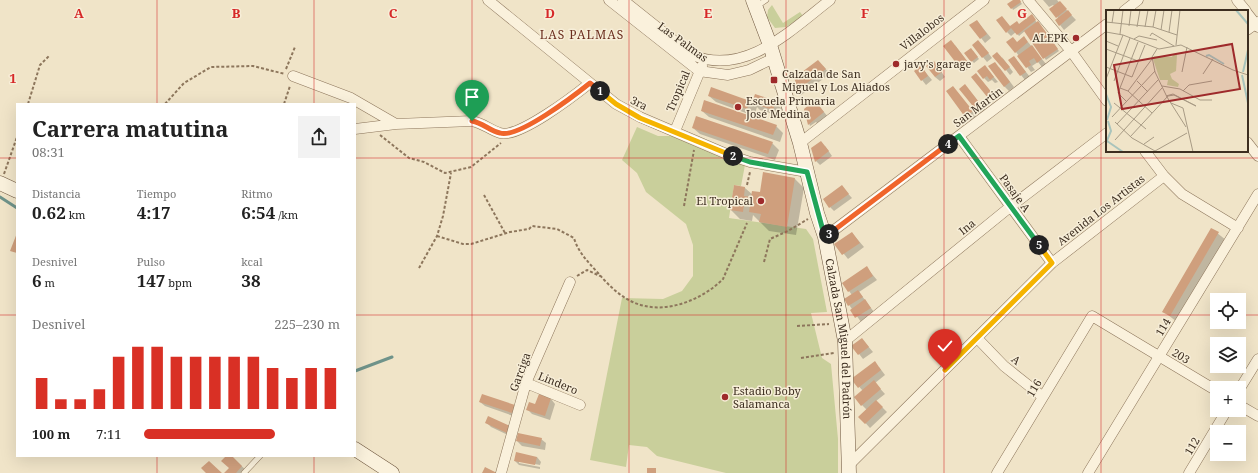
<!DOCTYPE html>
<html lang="es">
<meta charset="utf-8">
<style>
body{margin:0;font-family:"Noto Serif",serif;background:#f2f2f2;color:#222;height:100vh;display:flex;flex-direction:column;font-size:15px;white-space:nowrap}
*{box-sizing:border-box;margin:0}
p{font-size:13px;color:#767676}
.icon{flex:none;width:22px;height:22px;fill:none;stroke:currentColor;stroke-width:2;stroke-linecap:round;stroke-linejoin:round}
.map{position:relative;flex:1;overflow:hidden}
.sheet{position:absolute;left:16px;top:103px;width:340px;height:354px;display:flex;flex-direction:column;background:#fff;border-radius:0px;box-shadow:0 4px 16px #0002}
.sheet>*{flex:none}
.fabs{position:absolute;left:1210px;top:293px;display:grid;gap:8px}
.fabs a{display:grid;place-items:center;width:36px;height:36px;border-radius:0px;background:#fff;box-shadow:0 4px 16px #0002;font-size:20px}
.pin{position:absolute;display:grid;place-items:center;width:34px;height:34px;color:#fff;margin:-41px -17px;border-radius:50% 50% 50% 0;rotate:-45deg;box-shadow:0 0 4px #0007}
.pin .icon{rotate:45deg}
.km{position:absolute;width:20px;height:20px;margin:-10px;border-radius:50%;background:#222;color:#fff;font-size:11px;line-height:20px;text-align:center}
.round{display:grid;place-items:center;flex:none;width:42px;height:42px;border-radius:0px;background:#f2f2f2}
.overview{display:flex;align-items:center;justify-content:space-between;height:68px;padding:0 16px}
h1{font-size:22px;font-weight:700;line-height:30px}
.metrics{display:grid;grid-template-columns:repeat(3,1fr);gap:6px;height:68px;padding:4px 16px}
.metrics div{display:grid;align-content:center}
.metrics b{font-size:17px;font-weight:700}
.metrics small{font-size:11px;font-weight:400}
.metrics p{font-size:11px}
.chart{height:112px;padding:8px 16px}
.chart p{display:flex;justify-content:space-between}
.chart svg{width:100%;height:72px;margin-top:4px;stroke:#d93025;stroke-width:6}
ul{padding:0 16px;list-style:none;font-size:13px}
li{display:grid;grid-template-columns:64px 48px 1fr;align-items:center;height:30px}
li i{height:10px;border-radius:5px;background:#d93025}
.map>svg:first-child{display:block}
.green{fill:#c9cf9b}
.shadow{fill:#0003}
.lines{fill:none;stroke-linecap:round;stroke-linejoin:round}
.stream{stroke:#6f938a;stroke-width:3}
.building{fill:#cf9f7d}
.lane-casing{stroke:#8d765c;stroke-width:6}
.street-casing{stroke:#8d765c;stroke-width:11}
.secondary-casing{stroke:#6f573f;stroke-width:15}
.path{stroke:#8d765c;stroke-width:2;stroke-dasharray:3 2;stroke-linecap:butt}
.lane{stroke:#faf1dc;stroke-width:5}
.street{stroke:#faf1dc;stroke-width:10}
.secondary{stroke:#faf1dc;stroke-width:14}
.split-1-casing{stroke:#fff;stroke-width:8}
.split-2-casing{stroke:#fff;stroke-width:8}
.split-3-casing{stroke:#fff;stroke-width:8}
.split-4-casing{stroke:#fff;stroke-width:8}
.split-5-casing{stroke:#fff;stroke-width:8}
.split-6-casing{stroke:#fff;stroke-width:8}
.split-1{stroke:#f0652b;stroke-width:5}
.split-2{stroke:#f5b400;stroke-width:5}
.split-3{stroke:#22a559;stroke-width:5}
.split-4{stroke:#f0652b;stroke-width:5}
.split-5{stroke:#22a559;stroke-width:5}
.split-6{stroke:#f5b400;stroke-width:5}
.grid{fill:none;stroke:#d62828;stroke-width:1;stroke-opacity:0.55}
.poi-dot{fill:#9e2a2b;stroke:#f7eed8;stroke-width:1.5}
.labels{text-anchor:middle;stroke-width:3;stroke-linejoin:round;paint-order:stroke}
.street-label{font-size:11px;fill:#3d2e20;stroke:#f7eed8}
.poi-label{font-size:11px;fill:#3d2e20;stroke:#f7eed8;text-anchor:start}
.neighbourhood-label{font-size:12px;letter-spacing:1px;fill:#6b2e1e;stroke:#f7eed8}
.inset-river{fill:none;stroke:#a9c4bc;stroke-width:2}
.inset-road{fill:none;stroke:#a89b85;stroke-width:1}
.view{fill:#9e2a2b;fill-opacity:0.15;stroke:#9e2a2b;stroke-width:2}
.inset-edge{fill:none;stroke:#3d2e20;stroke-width:2}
.grid-label{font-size:13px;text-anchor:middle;font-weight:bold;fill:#d62828;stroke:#f7eed8;stroke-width:3;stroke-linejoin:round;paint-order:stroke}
</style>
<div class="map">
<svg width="1258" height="473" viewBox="0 0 1258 473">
<rect width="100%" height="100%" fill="#f0e4c8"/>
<path class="green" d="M772 5 783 23 800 12 803 16 786 27 775 28 767 17 768 10Z
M637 127 658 136H676L745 165 741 186 734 185 729 218 806 229 813 239 827 312 811 313 822 358 831 364 838 439V473H726L657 456 647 447 629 445 626 467 590 460 622 298 663 299 682 291 693 276V245L686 224 646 192 637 173 622 160Z"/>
<path class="shadow" d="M1014 0H1019L1022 4 1013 10 1012 8Z
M1043 0H1057L1076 20 1064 30 1060 25 1054 6 1053 5 1049 7Z
M1031 15 1059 51 1046 60 1025 31 1019 36 1016 32 1011 36 1007 32 1010 27 1019 25Z
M977 21 991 38 985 43 971 25Z
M1028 42 1046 64 1042 67 1038 62 1032 66 1035 70 1031 72 1016 52 1017 43Z
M955 45 971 67 965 71 961 67Z
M973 45 983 46 992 58 987 62Z
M973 51 979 59 974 63 972 61Z
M1002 57 1013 72 1010 75 1006 70Z
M1014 57 1030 77 1025 80 1009 60Z
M823 66 830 74 801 95 797 90V83Z
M921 67 932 80 926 85 915 71Z
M938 67 945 77 940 81 935 77Z
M999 67 1014 87 1009 91 1004 86Z
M989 71 998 82 995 83 992 80 988 82 984 78Z
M980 79 997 99 993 102 989 97Z
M953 87 976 116 970 121 947 91Z
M969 90 985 110 981 114 976 110Z
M709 96 750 102 753 105 755 96 775 102 782 109 780 116 760 110 757 107 754 116 716 102Z
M819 106 828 117 818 124 816 122 810 126 805 113Z
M702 111 776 126 783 133 780 142 709 117Z
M693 128 772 143 779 150 775 160 700 134Z
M825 146 832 156 820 165 816 161Z
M795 179 804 188 796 235 769 231 753 215 752 221 740 219 731 210 735 186 745 188 753 195Z
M842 187 852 198 834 211 830 207Z
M1212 229 1226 240 1177 322 1163 311Z
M852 233 864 247 848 259 836 244Z
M867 268 877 280 859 292 874 312 861 322 845 299 852 295 849 291Z
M862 339 873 352 863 359 853 346Z
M879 367 885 375 875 383 885 394 876 401 887 412 870 428 860 417 867 410 862 405 863 391 853 380Z
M539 395 551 399 555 404 550 420 532 414 528 410 536 405Z
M480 402 514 406 516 417 485 406Z
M489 418 512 437 491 427 487 423Z
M541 439 546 443 545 450 522 446 517 441Z
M227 456H231L249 473H225L230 468Z
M537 457 541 462 540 465 519 461V463L540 467V469L519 465 515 461Z"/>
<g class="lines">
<path class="stream" d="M0 197 17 208
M355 371 392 357"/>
</g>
<path class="building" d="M1013 0H1020L1021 2 1011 9 1007 4Z
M1060 1 1067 9 1056 18 1049 9Z
M1068 10 1072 15 1059 26 1055 20Z
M1032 14 1036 20 1017 35 1011 28 1006 33 996 20 1002 16 1010 26 1017 21 1019 24Z
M977 20 987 34 980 39 969 25Z
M1038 21 1058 49 1043 59 1024 31Z
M1024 36 1028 42 1015 53 1006 42 1013 37 1017 42Z
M951 40 968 62 960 68 943 46Z
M978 40 989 53 982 58 972 45Z
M1032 45 1042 59 1037 63 1034 58 1029 61 1031 65 1026 68 1017 56Z
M971 48 978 57 971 62 964 53Z
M997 52 1010 67 1005 71 992 56Z
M1014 56 1026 72 1020 76 1008 60Z
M818 60 826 69 796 91 793 86 796 83 794 78Z
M934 61 942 72 935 77 926 66Z
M995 62 1010 82 1004 87 988 66Z
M921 65 928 76 921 81 914 71Z
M985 65 994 77 990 80 987 76 983 79 977 71Z
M976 73 993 94 988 98 971 77Z
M965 84 982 106 976 110 959 89Z
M953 86 973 111 965 117 946 91Z
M711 87 750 101 747 109 708 96Z
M755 94 776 101 773 110 752 103Z
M704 100 777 125 773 135 701 111Z
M815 100 824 112 808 125 804 109Z
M696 116 773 142 768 154 692 128Z
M821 141 829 151 815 162 811 148Z
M763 172 795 178 787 227 759 222 761 214 749 212 750 205 744 204 743 212 730 210 734 185 745 187 744 196 751 197 752 191 760 192Z
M842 185 849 194 829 208 823 199Z
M1211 228 1219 232 1170 316 1162 312Z
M852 232 860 243 842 255 834 244Z
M17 233V253L10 251Z
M867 266 873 276 848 292 842 283Z
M858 290 863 297 848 306 844 299Z
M865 299 871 308 855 318 850 310Z
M862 338 869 347 858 355 851 346Z
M875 361 881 370 858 388 851 379Z
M874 380 881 389 861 406 854 397Z
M482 394 515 405 512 413 479 402Z
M539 394 551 398 545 416 526 410 529 402 535 404Z
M876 400 883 407 865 424 858 417Z
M488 416 510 426 507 433 485 423Z
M518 433 542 438 540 446 516 441Z
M516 452 537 457 535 465 514 461Z
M226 456H232L242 466 236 473H224L229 468 221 461Z
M209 461 222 473H206L201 468Z
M485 467 497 473H482Z
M647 468H656V473H647Z"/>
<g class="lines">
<g class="lane-casing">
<path id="lane" d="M757 6 766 0
M244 473 260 456"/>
</g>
<g class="street-casing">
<path id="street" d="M488 0 616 104 640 117 729 155 750 162 807 172
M609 0 699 71 728 75 749 70 774 58
M623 0 692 55C745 77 791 30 830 0
M1028 0 1071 51 1107 101
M1237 0 1246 11
M1124 11 1138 0
M1247 13 1258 27
M1247 30 1258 22
M293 76 351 98 396 124
M355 129 396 124 472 121C483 123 490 130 500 133 518 139 575 95 590 83
M675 131 702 66
M959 136 1052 263
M1247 142 1258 156
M800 143 984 0
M1145 151 1164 176 1182 194 1238 228
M825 237 1107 24
M977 338 1004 366 1043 397
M845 341 1010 207 1107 133
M526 383 580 405
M1239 390 1258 359
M1239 405 1258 416
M849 465 1052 263 1164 176
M501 473 526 383 570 282
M997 473 1092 316 1217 391
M1088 473 1258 194
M1189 473 1227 410"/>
</g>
<g class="secondary-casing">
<g id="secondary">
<path id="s1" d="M753 0 770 45 800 143 817 213 825 237 845 341 849 473"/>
<path d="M0 183 17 191"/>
<path d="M355 449 392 473"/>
</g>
</g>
<path class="path" d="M286 69 295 47
M28 104 40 65 49 56
M165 104 184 83 211 67 253 66 285 74
M284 104 290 86
M380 135 409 158 424 162 445 173 471 167 501 143
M4 174 17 137
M747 185 750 172
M484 195 505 233
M684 206 694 150
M437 236 463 244H471L510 232 529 229 532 226 557 229 574 238C578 252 588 262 598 273 610 287 625 302 645 306 672 312 704 298 723 279L747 223
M764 262 770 239 788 231 808 219
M419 268 437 236 443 216 451 173
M577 276 587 270 600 276
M797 326 829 324
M801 358 834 353"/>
<use href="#lane" class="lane"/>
<use href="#street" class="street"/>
<use href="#secondary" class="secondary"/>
</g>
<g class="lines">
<g class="split-1-casing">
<path id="split-1" d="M472 121C483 123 490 131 500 133 518 139 575 95 590 83L600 91"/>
</g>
<g class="split-2-casing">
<path id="split-2" d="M600 91 616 104 640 118 733 156"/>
</g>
<g class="split-3-casing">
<path id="split-3" d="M733 156 750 162 807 172 825 238 829 234"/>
</g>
<g class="split-4-casing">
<path id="split-4" d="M829 234 948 144"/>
</g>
<g class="split-5-casing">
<path id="split-5" d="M948 144 959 136 1039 245"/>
</g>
<g class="split-6-casing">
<path id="split-6" d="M945 370 1052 263 1039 245"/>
</g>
<use href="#split-1" class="split-1"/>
<use href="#split-2" class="split-2"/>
<use href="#split-3" class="split-3"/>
<use href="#split-4" class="split-4"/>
<use href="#split-5" class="split-5"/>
<use href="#split-6" class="split-6"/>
</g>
<path class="grid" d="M157 0V104M314 0V104M472 0V473M629 0V473M786 0V473M944 0V473M1101 0V473M0 158H17M355 158H1258M0 315H17M355 315H1217M1239 315H1258M157 456V473M314 456V473"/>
<g class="poi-dot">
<circle cx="1076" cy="38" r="4"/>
<circle cx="896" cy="64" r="4"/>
<rect x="770" y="76" width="8" height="8" rx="2"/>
<circle cx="738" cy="107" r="4"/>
<circle cx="761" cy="201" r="4"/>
<circle cx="725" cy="397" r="4"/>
</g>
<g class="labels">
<g class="street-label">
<text transform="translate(922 32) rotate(-38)" y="4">Villalobos</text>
<text transform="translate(683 42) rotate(36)" y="4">Las Palmas</text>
<text transform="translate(678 91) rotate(-67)" y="4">Tropical</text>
<text transform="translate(639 103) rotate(27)" y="4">3ra</text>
<text transform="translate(978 107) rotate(-37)" y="4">San Martin</text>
<text transform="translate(1015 193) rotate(54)" y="4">Pasaje A</text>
<text transform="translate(1101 210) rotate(-38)" y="4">Avenida Los Artistas</text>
<text transform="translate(967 227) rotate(-39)" y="4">Ina</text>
<text transform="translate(1163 327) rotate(-59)" y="4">114</text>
<text dy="4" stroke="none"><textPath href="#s1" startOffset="351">Calzada San Miguel del Padrón</textPath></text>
<text transform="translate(1181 356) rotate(31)" y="4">203</text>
<text transform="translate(1016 360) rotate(40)" y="4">A</text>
<text transform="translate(520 372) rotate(-70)" y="4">Garciga</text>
<text transform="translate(558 383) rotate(22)" y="4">Lindero</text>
<text transform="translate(1034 388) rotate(-59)" y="4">116</text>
<text transform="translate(1192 446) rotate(-59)" y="4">112</text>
</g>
<g class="poi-label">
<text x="1068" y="42" text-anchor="end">ALEPK</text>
<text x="904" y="68">javy's garage</text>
<text x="782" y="78">Calzada de San<tspan x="782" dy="13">Miguel y Los Aliados</tspan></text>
<text x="746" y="105">Escuela Primaria<tspan x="746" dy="13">José Medina</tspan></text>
<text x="753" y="205" text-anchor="end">El Tropical</text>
<text x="733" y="395">Estadio Boby<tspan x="733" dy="13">Salamanca</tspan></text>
</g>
<g class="neighbourhood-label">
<text x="582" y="39">LAS PALMAS</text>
</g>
</g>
<g transform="translate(1106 10)">
<rect width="142" height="142" fill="#f0e4c8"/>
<path d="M67 45H71L70 61 64 64 66 69 73 74 72 77 61 75 62 70H54L47 49 48 46 66 47Z" fill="#c9cf9b"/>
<path class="inset-river" d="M130 0 142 14M100 46 103 45 118 54M137 62 142 40M136 65 142 93M0 84 5 97 1 110M1 131 17 142M0 133 5 121 2 111"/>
<path class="inset-road" d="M0 12 47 17 71 25M6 13 8 0M23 16 25 0M31 17 34 0M39 17 42 0M47 17 50 0M55 20 58 0M0 22 17 25 53 39 75 35 127 60 142 65M63 22 66 0M14 24 17 0M44 26 46 23 68 36M28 29 33 26 51 30M0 31 12 36M70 35 74 0M0 39 32 51M51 39 46 47 49 62 61 87 80 117M0 57 26 67 39 35M76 62 81 37M97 64 107 49M0 69 17 25M8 71 24 28M31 71 42 82M56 76 74 79 94 90H106M14 78 22 81 46 103M22 81 46 49M77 81 83 75 106 71M21 92 12 83 32 32M8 93 40 119M65 93 77 98 87 142M6 107 49 61M9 112 26 128 49 141 81 123M11 114 52 70M24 127 62 86 68 85 90 96 67 84 60 86M9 130 56 78M38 134 48 127"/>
<path class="view" d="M126 34 134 79 16 99 8 55Z"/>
<rect width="142" height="142" class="inset-edge"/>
</g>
<g class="grid-label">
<text x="79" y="18">A</text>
<text x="236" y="18">B</text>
<text x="393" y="18">C</text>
<text x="550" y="18">D</text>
<text x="708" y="18">E</text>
<text x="865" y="18">F</text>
<text x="1022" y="18">G</text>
<text x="13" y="83">1</text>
</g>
</svg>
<div class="fabs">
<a><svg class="icon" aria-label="locate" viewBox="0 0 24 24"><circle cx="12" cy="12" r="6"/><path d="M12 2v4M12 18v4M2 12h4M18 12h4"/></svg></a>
<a><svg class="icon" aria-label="layers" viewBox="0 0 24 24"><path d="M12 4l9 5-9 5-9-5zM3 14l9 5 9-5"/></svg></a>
<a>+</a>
<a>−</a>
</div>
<div class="pin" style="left:472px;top:121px;background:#1e9e55"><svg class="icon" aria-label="arrive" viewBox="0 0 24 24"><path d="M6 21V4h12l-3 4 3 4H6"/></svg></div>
<div class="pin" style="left:945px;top:370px;background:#d93025"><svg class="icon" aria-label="check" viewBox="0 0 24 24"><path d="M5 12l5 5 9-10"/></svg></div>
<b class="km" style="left:600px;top:91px">1</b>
<b class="km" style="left:733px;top:156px">2</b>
<b class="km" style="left:829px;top:234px">3</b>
<b class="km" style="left:948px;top:144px">4</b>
<b class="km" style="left:1039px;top:245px">5</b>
<section class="sheet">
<div class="overview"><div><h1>Carrera matutina</h1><p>08:31</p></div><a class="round"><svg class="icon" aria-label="share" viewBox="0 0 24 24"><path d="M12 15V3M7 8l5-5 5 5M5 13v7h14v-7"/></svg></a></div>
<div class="metrics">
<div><p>Distancia</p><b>0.62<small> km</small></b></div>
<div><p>Tiempo</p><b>4:17</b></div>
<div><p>Ritmo</p><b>6:54<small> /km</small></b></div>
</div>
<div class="metrics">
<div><p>Desnivel</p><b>6<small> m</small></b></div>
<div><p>Pulso</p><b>147<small> bpm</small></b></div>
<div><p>kcal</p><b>38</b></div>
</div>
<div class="chart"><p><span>Desnivel</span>225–230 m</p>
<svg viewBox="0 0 160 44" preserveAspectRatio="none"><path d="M5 44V25M15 44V38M25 44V38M35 44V32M45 44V12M55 44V6M65 44V6M75 44V12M85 44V12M95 44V12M105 44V12M115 44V12M125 44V19M135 44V25M145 44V19M155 44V19"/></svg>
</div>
<ul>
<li><b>100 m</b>7:11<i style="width:67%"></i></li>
</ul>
</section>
</div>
